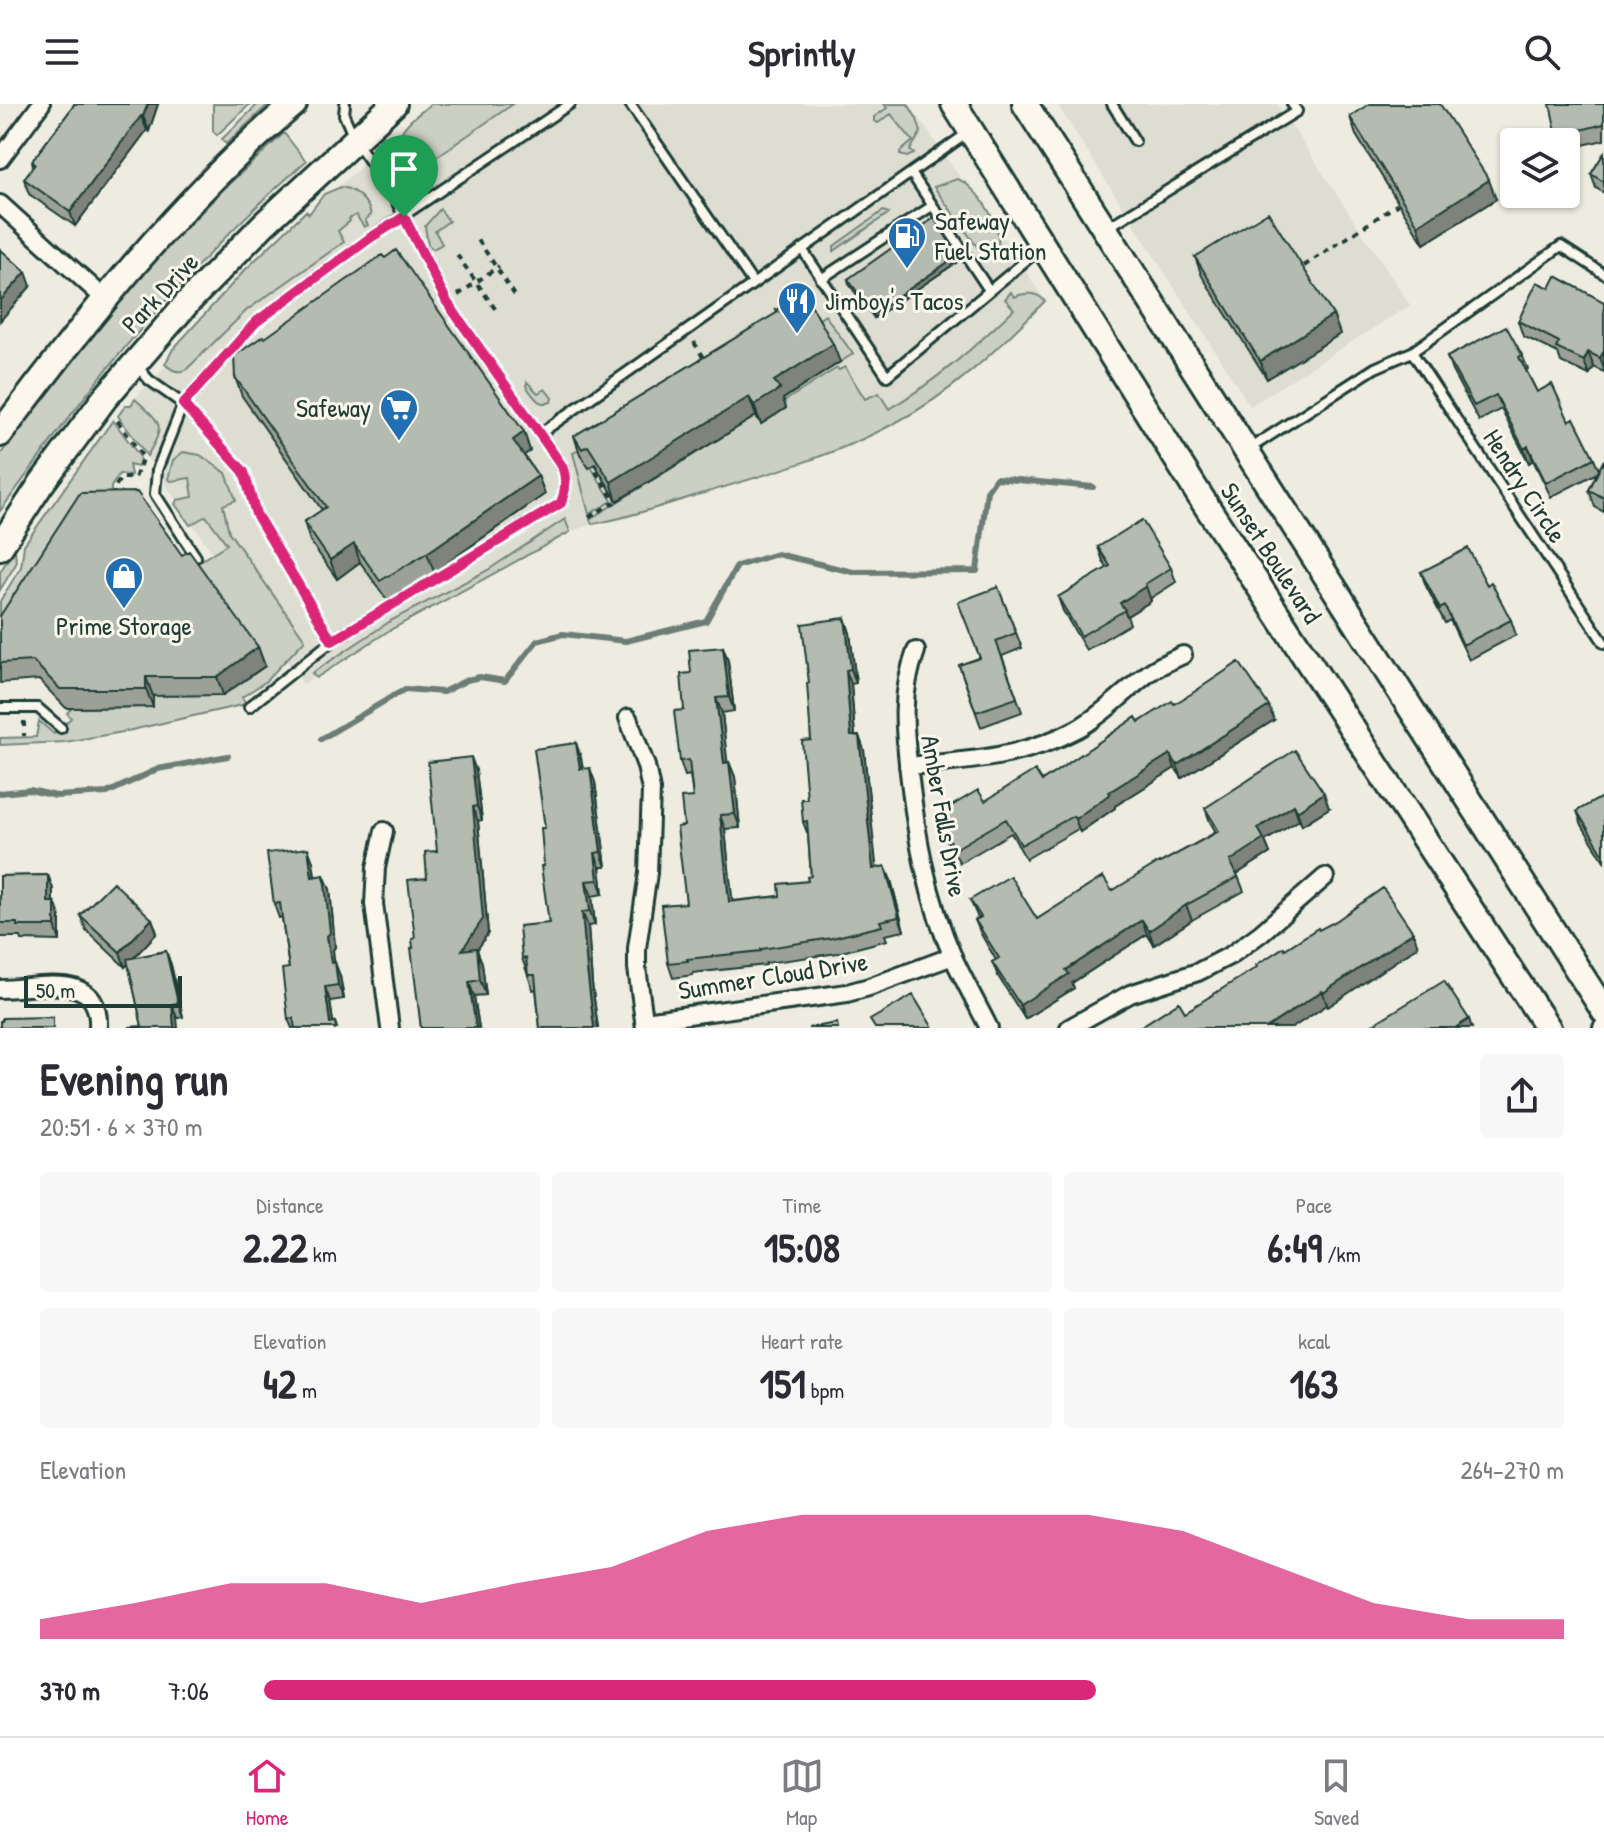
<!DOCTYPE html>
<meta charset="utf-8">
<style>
body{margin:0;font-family:"Patrick Hand",sans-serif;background:#f7f7f7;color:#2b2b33;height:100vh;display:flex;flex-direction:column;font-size:30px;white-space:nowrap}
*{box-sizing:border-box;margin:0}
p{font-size:26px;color:#7c7c81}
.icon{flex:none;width:44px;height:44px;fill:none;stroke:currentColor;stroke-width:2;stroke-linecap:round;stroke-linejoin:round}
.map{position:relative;height:924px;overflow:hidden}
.drawer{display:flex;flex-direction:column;background:#fff;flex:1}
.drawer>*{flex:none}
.tools{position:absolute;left:1500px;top:24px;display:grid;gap:16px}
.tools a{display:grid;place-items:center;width:80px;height:80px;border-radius:8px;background:#fff;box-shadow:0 2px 6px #0004;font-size:40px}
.scale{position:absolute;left:24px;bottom:20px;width:158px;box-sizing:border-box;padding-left:8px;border:4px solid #1f3d34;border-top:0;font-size:22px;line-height:28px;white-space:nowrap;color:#1f3d34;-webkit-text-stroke:6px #fbf7ec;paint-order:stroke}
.pin{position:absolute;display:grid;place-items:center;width:68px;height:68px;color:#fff;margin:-82px -34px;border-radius:50% 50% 50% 0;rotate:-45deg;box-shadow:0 0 8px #0007}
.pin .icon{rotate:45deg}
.round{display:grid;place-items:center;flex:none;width:84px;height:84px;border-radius:8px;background:#f7f7f7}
.headline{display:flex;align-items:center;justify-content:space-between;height:136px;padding:0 40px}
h1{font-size:44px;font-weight:700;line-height:60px}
.stats{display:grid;grid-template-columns:repeat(3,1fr);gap:12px;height:136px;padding:8px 40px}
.stats div{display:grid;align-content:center;border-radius:8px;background:#f7f7f7;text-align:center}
.stats b{font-size:40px;font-weight:700}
.stats small{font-size:22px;font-weight:400}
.stats p{font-size:22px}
.chart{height:224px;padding:16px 40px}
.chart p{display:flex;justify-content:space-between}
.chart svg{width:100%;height:144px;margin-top:8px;fill:#db2777;opacity:.7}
ul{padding:0 40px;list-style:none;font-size:26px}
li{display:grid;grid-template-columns:128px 96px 1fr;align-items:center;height:60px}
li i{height:20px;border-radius:10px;background:#db2777}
header{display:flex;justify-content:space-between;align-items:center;height:104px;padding:0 40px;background:#fff;font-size:36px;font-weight:700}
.menu{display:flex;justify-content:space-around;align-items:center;height:112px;border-top:2px solid #e1e1e2;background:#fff;font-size:22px;color:#7c7c81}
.menu a{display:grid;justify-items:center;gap:4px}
.menu .on{color:#db2777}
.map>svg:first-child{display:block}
.built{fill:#ddddd2}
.green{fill:#cbcfc4;stroke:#75867c;stroke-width:2}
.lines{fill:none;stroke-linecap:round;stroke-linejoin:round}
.stream{stroke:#6c7d74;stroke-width:6}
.service-casing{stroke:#1f3d34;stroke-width:14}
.minor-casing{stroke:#1f3d34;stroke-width:22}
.secondary-casing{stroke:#1f3d34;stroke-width:30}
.path{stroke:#1f3d34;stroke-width:4;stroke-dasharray:6 6;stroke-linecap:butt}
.service{stroke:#fbf7ec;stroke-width:8}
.minor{stroke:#fbf7ec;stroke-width:16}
.secondary{stroke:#fbf7ec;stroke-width:24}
.wall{fill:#9ba197;stroke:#1f3d34;stroke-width:2}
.shaded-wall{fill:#7e837b;stroke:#1f3d34;stroke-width:2}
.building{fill:#b4bbb0;stroke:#1f3d34;stroke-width:2}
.route-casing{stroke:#fff;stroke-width:16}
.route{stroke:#db2777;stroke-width:10}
.labels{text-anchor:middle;stroke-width:6;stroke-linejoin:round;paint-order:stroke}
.poi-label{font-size:26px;fill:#1f3d34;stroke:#fbf7ec;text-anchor:start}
.street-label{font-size:26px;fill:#1f3d34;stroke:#fbf7ec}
</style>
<header><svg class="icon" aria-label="menu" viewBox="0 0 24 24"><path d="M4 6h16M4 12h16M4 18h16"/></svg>Sprintly<svg class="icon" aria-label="search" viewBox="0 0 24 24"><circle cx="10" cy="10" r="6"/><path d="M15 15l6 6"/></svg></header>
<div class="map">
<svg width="1604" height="924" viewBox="0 0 1604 924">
<rect width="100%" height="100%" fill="#eeece1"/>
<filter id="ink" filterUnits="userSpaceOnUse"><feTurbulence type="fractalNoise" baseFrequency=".0125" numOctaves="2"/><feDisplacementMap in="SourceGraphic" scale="16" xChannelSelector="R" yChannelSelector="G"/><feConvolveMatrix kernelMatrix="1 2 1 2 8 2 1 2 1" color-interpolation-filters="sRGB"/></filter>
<g filter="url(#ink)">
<path class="built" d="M431 0H909L962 76 971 82 1045 197 972 267 934 295 893 321 804 358 758 373 621 416 592 420 570 428 390 526 303 580 118 312 328 92Z
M1057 0H1277L1410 201 1250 302Z"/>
<path class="green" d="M213 0H250L217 31 213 27Z
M258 0H269L226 40 222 35Z
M431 0H513L419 65 425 77 422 80C417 76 414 70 410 64 386 33 405 20 431 0Z
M884 0H908L917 15 921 28 910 46 914 50 907 53 900 51V48L913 37 891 10 878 19 874 17V13L887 4Z
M284 29 306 57C231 123 162 197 99 275 65 317 33 363 0 407V351L49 281 163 147 226 83Z
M957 75C976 80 1009 129 995 148L998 152 986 155 934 83Z
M341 83C355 85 368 97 371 111L365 116 368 121 364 123 356 111 349 115 350 117 338 127 344 138 247 206 187 265C179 270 171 266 165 260L173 245 245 166 306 107 309 110 324 90Z
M440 105 449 117 435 127 442 140 433 145 428 141 425 122Z
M883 107 889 109 834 147V142Z
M1011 188 1014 193C1025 188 1037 188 1045 197 999 244 952 290 893 320 836 351 766 371 704 389 666 400 630 414 592 420L590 415 756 312 761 319 783 298 837 264 839 266 845 263 865 295 879 289 889 305C936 277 974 244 1014 205L1005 195Z
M825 211 853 250 840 258 817 217Z
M527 278 538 289 545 285 552 294 551 298C538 303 534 292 526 282Z
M135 295C162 320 166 320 147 352L118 312 126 301H131Z
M113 316 140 353 138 363 129 361 131 371 119 370 111 383V400L0 541V497L21 463 24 441Z
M581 345 589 363H591L612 397 589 410 573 349Z
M183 348 200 351 226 369 236 396 223 401 229 428 305 536 265 578 242 593 246 600 123 628 65 638 0 641V634L36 633 39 617 54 630 71 614 67 609 72 604 153 603V592L186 466 227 440 206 412 190 421 175 400 177 396 193 393 190 374 171 377 168 375 173 356Z
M565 415 570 428 390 526 316 574 312 569 392 516 488 466Z
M15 444 16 460 0 486V468Z"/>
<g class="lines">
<path class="stream" d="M321 635 405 585 443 588 467 576 480 573 505 577 537 537 563 530 626 537 706 517 737 462 777 450 853 468 977 467 987 387 996 374 1093 383
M0 689 30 686 56 692 107 689 158 665 228 652"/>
<g class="service-casing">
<path id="service" d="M630 0 753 179
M1112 0 1135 37
M911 69 989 186
M1108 123 1297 7 1292 0
M802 145 887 272 1042 143
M821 175 932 102
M1412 248 1604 539
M138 263 149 276 183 300 256 218 370 134 570 0
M541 329 969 28
M1249 345 1375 264 1412 248 1561 142 1604 170
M196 453 155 390 157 366 183 300 244 368 256 410 332 537 561 399C566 385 567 375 562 362L447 198 392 89 355 36 344 11 345 0
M249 603 332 537
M0 604H38L61 624"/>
</g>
<g class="minor-casing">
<path id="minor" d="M0 55 41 0
M0 100 105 195
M916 547C900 590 904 623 909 668 916 731 927 794 953 853 964 877 977 900 989 924
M628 614 646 662 651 686 648 769 637 844V864L645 924
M908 662C967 657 1023 654 1077 625 1104 610 1125 587 1150 568 1160 561 1172 556 1183 551
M384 727 376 764 374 800 390 924
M0 885C37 885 101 864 98 924
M645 917 847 889 869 883 953 852
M1069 924 1130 890 1198 868 1231 851 1261 829 1325 773
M1602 924 1604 923"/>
</g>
<g class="secondary-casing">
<path id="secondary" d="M954 0 1198 389 1548 924
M1025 0 1604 907
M0 330C87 214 182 94 294 0
M0 443 41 380 104 295 188 198 264 120 394 0"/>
</g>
<path class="path" d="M478 136 516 193
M457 151 496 206
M1304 162 1398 100
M458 191 499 162
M694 238 704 255
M114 393V384L121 374H135L143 353 117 316
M589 413 615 398 591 360
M24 617V632"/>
<use href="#service" class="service"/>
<use href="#minor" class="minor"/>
<use href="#secondary" class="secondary"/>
</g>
<path class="wall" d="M158 0 149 27 147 26 75 122 29 90 24 75 33 62 32 57 72 4Z
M1604 0V36L1566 45V38H1560L1557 32Z
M1350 13 1496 95 1424 140 1356 31Z
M1604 49V89L1596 84 1591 70Z
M958 151 960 156 874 214 849 180 848 175Z
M1195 153 1333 211 1340 230 1267 275 1202 172Z
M1550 184 1604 198V268L1594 263 1589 271 1561 258 1558 249 1523 232 1518 217Z
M776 206 840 258 783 295 786 304 761 320 756 312 617 397 595 360 589 364 580 350 574 332 777 209Z
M1522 251 1528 265 1526 266 1537 288 1569 317 1594 354 1599 366 1604 356V408L1595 403 1589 386 1597 369 1551 393 1533 356 1529 359 1501 305 1479 317 1452 267 1447 253Z
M235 273 524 328 530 347 524 351 538 372 545 390 434 468 387 496 360 458 337 475 310 437 304 418 322 406 242 292Z
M1098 443 1171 464 1176 478 1151 494V497L1127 512 1130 520 1086 546 1063 507 1058 493 1107 464 1103 457Z
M182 451 258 543 265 562 223 591 153 592V603L72 604H66L39 576 0 579V512Z
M1421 468 1487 481 1511 516 1516 531 1469 556 1450 516 1445 519 1426 482Z
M998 483 1022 544 1002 552 1022 608 981 623 959 561 979 554Z
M845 514 850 529 856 579 851 580 855 632H859L864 646 876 764 891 776 904 827 885 831 887 836 838 849 766 859V861L693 869V871L673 874 668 859 686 799 684 722 693 693 690 671 685 672 680 657 684 606 723 543 728 557 734 607 722 609 727 659 729 658 735 673 740 724 725 725 732 797 780 792 808 777 811 772 808 731 803 718 807 695 811 636 809 579Z
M1174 600 1274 616 1182 674 1175 664 1115 702V704L1080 728 1078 725 1026 755 1011 729 960 759 940 725 935 712 985 697 1042 677 1139 618Z
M576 639 581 654 583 665 595 678 606 763H600L603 790 592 792 595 821 588 822 592 880 598 924H540L536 885 533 886 522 854 549 819 544 762 545 724Z
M476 667 482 716 478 717 488 829 477 846 482 859 486 891 474 892 479 924H421L413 844 427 774 437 747Z
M1604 692V757L1582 721 1577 707Z
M1205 704H1329L1302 721 1299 716 1265 737 1270 749 1237 770 1244 787 1192 816 1154 841 1147 830 1072 879 1074 884 1025 915 998 872 992 858 996 856 981 830 975 816 978 814 970 796 1037 815 1112 787 1216 728 1210 718Z
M313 758 315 772 330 785 335 843 333 846 334 858 340 872 344 895 330 897 333 919 335 918 337 924H292L288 915 289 864 282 813 279 814 274 800Z
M48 771 53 785V798L60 812V837L22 836 21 833H0V772Z
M80 811 152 815 157 829 133 854 166 847 171 861 183 913 142 922 128 859 125 863 86 826Z"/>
<path class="shaded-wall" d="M148 0H158L149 27 143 12Z
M141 12 147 26 75 122 70 108Z
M1489 76 1496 95 1424 140 1418 121Z
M958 151 960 156 874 214 873 210Z
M26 168 31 182 0 217V197Z
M1333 211 1340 230 1267 275 1260 257Z
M833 240 840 258 783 295 786 304 761 320 754 301 774 277Z
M1604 247V265L1600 254Z
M1588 248 1594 263 1589 271 1584 257Z
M749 293 756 312 617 397 611 378Z
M524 328 530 347 520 354 513 336Z
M1528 342 1533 356 1529 359 1524 345Z
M538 372 545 390 434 468 427 449Z
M354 440 360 458 337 475 330 456Z
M1146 482 1151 497 1127 512 1120 499Z
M845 514 850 529 856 579 851 565Z
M258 543 265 562 223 591 217 573Z
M723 543 728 557 734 607 729 593Z
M846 566 851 580 856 647 851 632Z
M146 573 153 592V603L146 585Z
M716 594 722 609 729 673 724 659Z
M1269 602 1274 616 1182 674 1177 661Z
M859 632 864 646 878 779 873 765Z
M576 639 581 654 585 680 580 665Z
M1170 650 1175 664 1115 702V704L1080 728 1075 715 1109 688Z
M471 653 476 667 482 716 477 702Z
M729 658 735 673 740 724 735 710Z
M590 664 595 678 606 763 601 748Z
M1324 689 1329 704 1302 721 1297 707Z
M1294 701 1299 716 1265 737 1270 749 1235 771 1230 757 1258 724Z
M473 703 478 717 488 829 477 846 482 859 486 891 480 876 462 846Z
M720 711 725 725 734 812 729 798Z
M308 744 313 758 317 787 312 773Z
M595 749 600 763 603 790 598 776Z
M885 762 891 776 904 827 899 813Z
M48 771 53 785V812L48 798Z
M324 771 330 785 335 843 333 846 336 873 331 859 327 832Z
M586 777 592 792 595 821 590 807Z
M55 798 60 812V837L55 822Z
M1186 801 1192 816 1154 841 1149 827Z
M582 808 588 822 592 880 598 924H594L587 866Z
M152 815 157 829 125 863 120 848Z
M1142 816 1147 830 1072 879 1074 884 1025 915 1020 901 1066 866Z
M1413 828 1418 842 1328 903 1323 889Z
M166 847 171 861 183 913 178 899Z
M335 858 340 872 344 895 338 881Z
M469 878 474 892 479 924H476Z
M325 883 330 897 334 924 330 919Z
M1322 887 1327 901 1292 924H1266Z
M172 900 177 914 178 924H174Z
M1469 915 1472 924H1455Z"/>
<path class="building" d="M74 0H148L143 12H141L70 108 24 75 35 60 32 57 72 4Z
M1369 0H1440L1489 76 1418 121 1350 13Z
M1550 0H1604V20L1557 32Z
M1604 49V78L1591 70Z
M1268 108 1333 211 1260 257 1195 153Z
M934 114 958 151 873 210 848 175Z
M0 145 26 168 0 197Z
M396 146 524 328 513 336 538 372 427 449 380 477 354 440 330 456 304 418 326 403 235 273 234 252 263 232 265 234 382 151 385 154Z
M1556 172 1604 198V247L1600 254 1588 248 1584 257 1556 244 1559 238 1518 217 1537 178 1550 184Z
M804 188 833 240 774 277 780 285 754 301 749 293 611 378 588 342 582 345 574 332 778 208 776 206Z
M1506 222 1522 251 1519 253 1537 288 1552 280 1569 317 1574 314 1594 354 1546 379 1528 342 1524 345 1496 291 1474 302 1447 253Z
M1604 356V394L1589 386Z
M137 388 182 451 189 447 258 543 217 573H146V585H60L33 557 0 559V512L80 389Z
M1142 416 1171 464 1145 480 1146 482 1120 499 1125 506 1081 532 1058 493 1110 462 1098 443Z
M1468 444 1487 481 1491 478 1511 516 1463 541 1445 502 1440 505 1421 468Z
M998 483 1016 529 996 537 1017 594 976 608 959 561 980 554 958 498Z
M845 514 851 565 846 566 851 632H859L873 765 885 762 899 813 880 817 882 822 832 834 761 845V847L687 855 688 857 668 859 661 801 686 799 677 723 684 722 681 694 693 693 689 656 680 657 674 607 684 606 681 570 691 569 689 546 723 543 729 593 716 594 724 659 729 658 735 710 720 711 729 798 780 792 779 780 808 777 807 773 811 772 807 717 803 718 801 695H807L802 637 811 636 807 579H809L802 520Z
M1239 558 1269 602 1177 661 1170 650 1109 688 1110 690 1075 715 1073 712 1021 741 1006 715 955 745 935 712 978 686 985 697 1035 666 1042 677 1136 613 1139 618 1172 597 1174 600 1191 590Z
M576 639 580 665 590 664 601 748 595 749 598 776 586 777 590 807 582 808 587 866 594 924H540L535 871H528L526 854H522L519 822 549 819 541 762H544L541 724H545L534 645Z
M1295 646 1324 689 1297 707 1294 701 1258 724 1264 735 1230 757 1238 773 1186 801 1149 827 1142 816 1066 866 1069 870 1020 901 992 858 999 854 975 816 981 813 970 796 1010 772 1037 815 1103 773 1112 787 1159 758 1160 759 1219 727 1205 704Z
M471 653 477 702 473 703 483 815 462 846 477 844 480 876 469 878 476 924H421L411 844H413L412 835 415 834 408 776 427 774 425 748 437 747 428 658Z
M1604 692V751L1577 707Z
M308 744 312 773 324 771 330 829 327 832 331 859 335 858 338 881 325 883 330 919 335 918 336 924H295L293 914 288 915 282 865 289 864 280 799 274 800 267 749Z
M48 771V798H55V822H17V819H0V772Z
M113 778 152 815 120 848 80 811Z
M1383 784 1413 828 1323 889 1322 887 1266 924H1141L1140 923 1179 898 1185 908 1257 863 1256 861 1284 843 1285 845 1318 824 1319 826 1336 817Z
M166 847 178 899 172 900 174 924H130V923L142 922 127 855Z
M1444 877 1469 915 1455 924H1367Z
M913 891 933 924H875L870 916Z
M53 913V924H0V917H2V914Z
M837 919 838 924H808Z"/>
</g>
<g class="lines" filter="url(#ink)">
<g class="route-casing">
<path id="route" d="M404 113 447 198 562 362C567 375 566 385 561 399L332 537 256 410 244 368 183 300 256 218 370 134Z"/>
</g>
<use href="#route" class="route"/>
</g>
<defs>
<g id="fuel-pin" transform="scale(2)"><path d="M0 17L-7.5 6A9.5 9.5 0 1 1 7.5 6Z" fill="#1f6fb2" stroke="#fbf7ec"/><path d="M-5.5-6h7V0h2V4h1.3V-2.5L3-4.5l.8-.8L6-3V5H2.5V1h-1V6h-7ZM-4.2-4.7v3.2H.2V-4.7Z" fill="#fff"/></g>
<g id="restaurant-pin" transform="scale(2)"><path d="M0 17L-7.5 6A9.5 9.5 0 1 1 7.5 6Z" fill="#1f6fb2" stroke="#fbf7ec"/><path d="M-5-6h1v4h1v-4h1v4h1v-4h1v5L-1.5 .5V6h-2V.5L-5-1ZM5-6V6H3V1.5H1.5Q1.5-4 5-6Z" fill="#fff"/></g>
<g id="supermarket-pin" transform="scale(2)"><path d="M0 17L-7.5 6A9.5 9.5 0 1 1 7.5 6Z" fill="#1f6fb2" stroke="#fbf7ec"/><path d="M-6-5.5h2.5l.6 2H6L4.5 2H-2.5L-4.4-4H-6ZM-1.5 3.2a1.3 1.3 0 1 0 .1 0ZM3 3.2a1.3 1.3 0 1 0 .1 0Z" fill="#fff"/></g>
<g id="shop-pin" transform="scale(2)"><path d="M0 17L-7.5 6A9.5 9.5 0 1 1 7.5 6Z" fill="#1f6fb2" stroke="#fbf7ec"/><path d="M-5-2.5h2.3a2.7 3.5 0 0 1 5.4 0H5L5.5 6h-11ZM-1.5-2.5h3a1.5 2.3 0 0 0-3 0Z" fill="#fff"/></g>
</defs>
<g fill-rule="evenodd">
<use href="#fuel-pin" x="907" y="132"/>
<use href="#restaurant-pin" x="797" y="197"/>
<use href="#supermarket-pin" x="399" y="304"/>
<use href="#shop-pin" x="124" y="472"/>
</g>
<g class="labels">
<g class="poi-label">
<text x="935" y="126">Safeway<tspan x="935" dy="30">Fuel Station</tspan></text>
<text x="825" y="206">Jimboy's Tacos</text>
<text x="371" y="313" text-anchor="end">Safeway</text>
<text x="124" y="531" text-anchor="middle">Prime Storage</text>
</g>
<g class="street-label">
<text transform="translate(160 189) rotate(-47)" y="9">Park Drive</text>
<text transform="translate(1525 382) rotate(57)" y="9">Hendry Circle</text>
<text transform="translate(1271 449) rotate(57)" y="9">Sunset Boulevard</text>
<text transform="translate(944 712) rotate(80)" y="9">Amber Falls Drive</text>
<text transform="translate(773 872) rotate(-9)" y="9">Summer Cloud Drive</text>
</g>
</g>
</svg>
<div class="tools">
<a><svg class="icon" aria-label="layers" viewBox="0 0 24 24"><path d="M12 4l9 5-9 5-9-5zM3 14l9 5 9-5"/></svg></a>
</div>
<div class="scale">50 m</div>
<div class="pin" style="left:404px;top:113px;background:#1e9e55"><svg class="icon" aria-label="arrive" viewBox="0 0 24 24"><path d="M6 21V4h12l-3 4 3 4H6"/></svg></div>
</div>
<section class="drawer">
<div class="headline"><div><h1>Evening run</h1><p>20:51 · 6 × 370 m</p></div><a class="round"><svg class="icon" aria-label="share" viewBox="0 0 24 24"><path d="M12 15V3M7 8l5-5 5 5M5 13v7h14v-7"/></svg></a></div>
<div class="stats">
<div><p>Distance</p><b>2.22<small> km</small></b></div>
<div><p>Time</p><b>15:08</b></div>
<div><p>Pace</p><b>6:49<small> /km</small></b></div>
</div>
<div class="stats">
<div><p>Elevation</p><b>42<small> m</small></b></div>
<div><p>Heart rate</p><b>151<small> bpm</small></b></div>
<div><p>kcal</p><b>163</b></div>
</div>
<div class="chart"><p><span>Elevation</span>264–270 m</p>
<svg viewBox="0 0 160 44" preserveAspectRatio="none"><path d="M0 44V38L10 33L20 27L30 27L40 33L50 27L60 22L70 11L80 6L90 6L100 6L110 6L120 11L130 22L140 33L150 38L160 38V44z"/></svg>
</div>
<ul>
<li><b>370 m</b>7:06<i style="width:64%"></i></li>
</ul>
</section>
<nav class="menu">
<a class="on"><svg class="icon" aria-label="home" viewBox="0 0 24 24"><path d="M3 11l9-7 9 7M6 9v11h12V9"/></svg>Home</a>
<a><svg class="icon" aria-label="map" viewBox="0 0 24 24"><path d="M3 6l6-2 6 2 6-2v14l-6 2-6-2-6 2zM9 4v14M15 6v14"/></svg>Map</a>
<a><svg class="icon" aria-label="saved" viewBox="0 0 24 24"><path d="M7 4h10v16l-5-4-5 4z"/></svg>Saved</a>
</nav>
